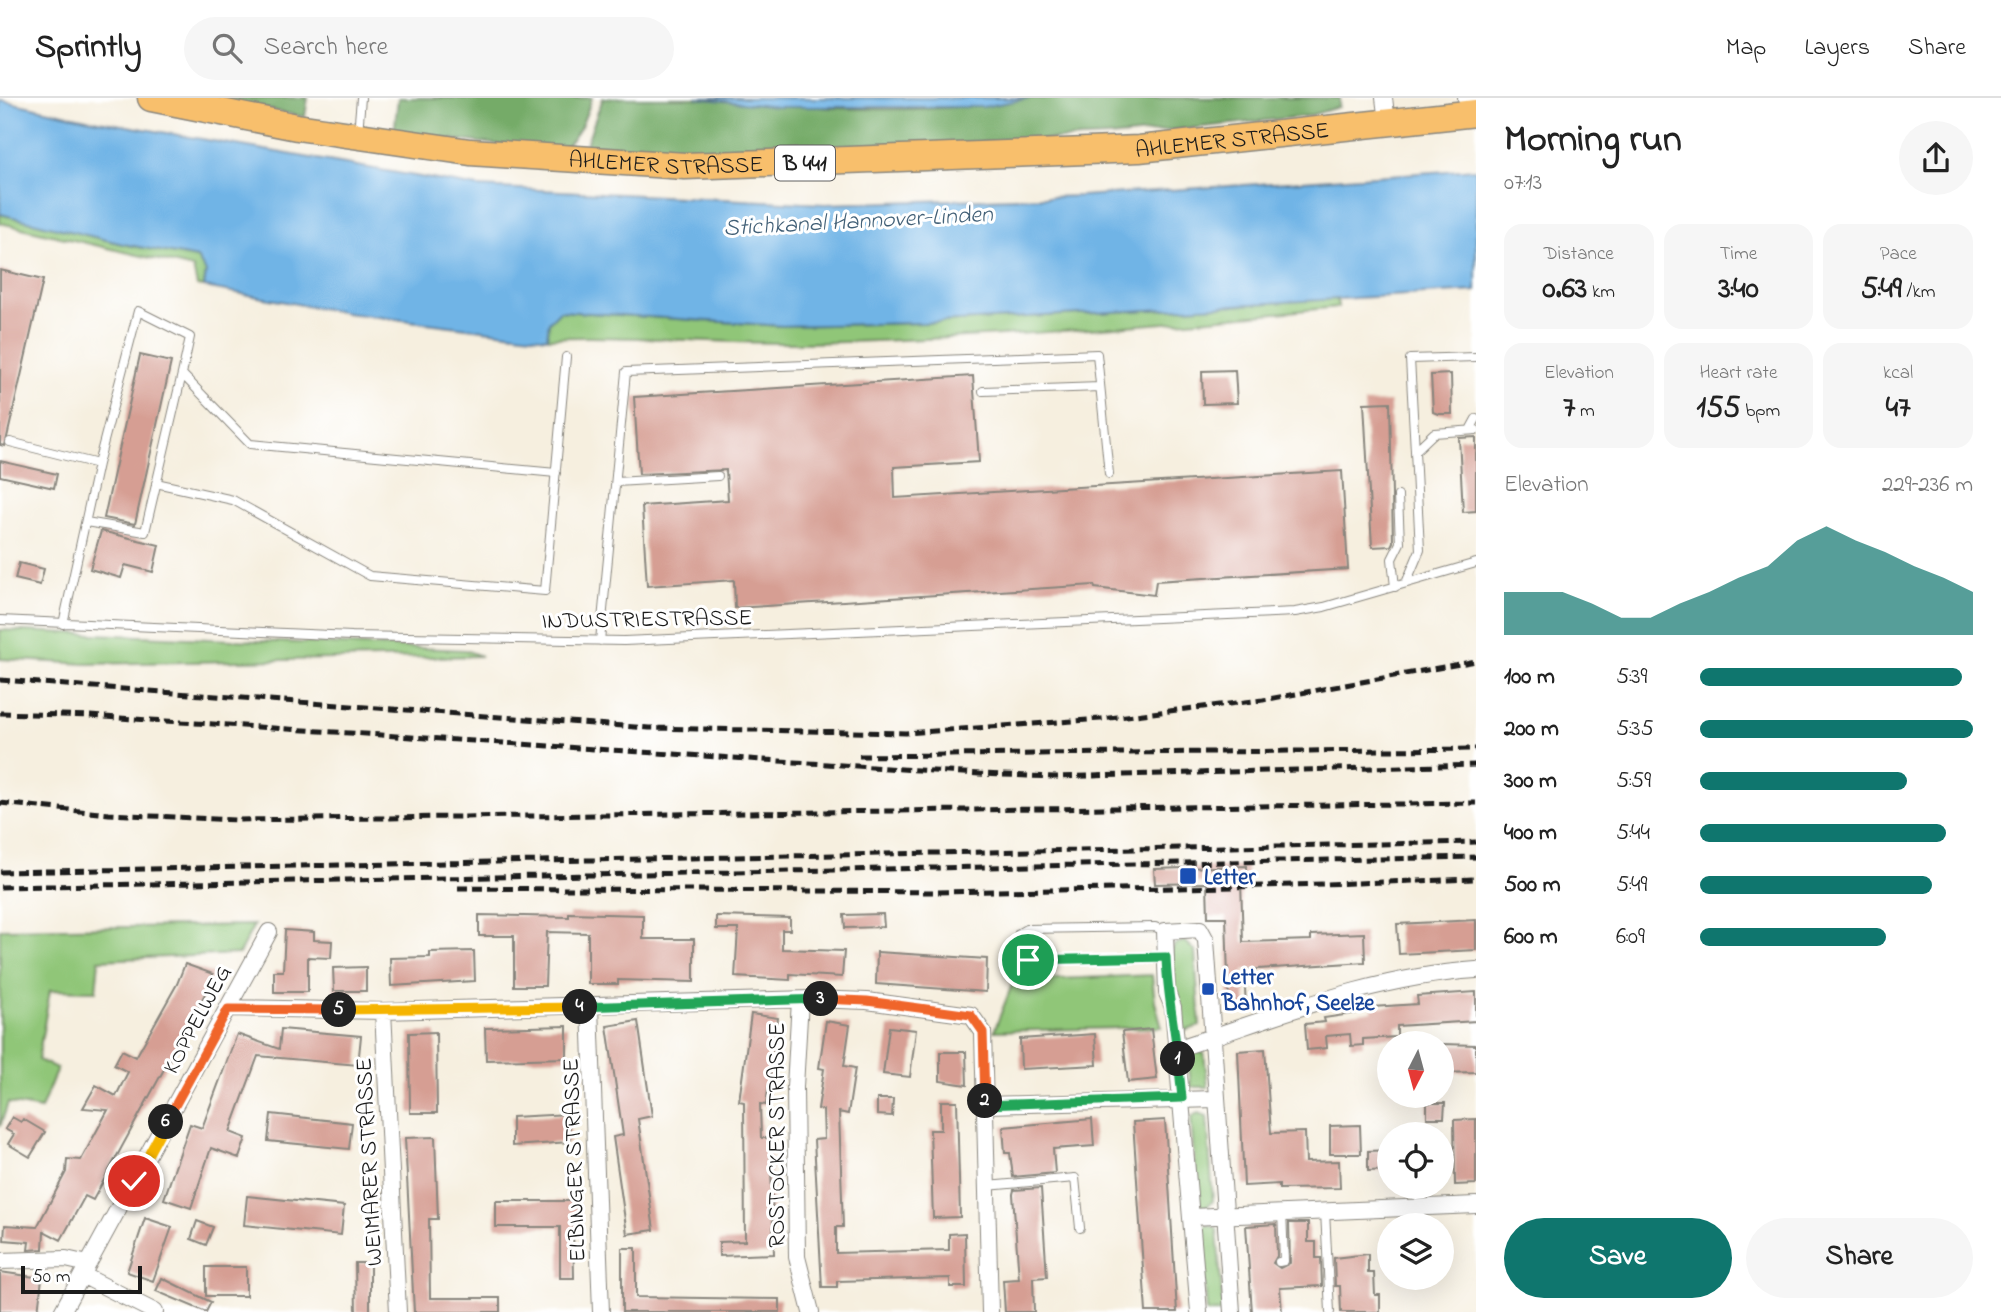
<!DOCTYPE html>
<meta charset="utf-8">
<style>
body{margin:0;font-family:"Indie Flower",sans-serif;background:#f6f6f6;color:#222;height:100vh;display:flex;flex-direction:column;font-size:26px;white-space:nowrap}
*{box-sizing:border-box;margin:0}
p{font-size:23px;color:#767676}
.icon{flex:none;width:38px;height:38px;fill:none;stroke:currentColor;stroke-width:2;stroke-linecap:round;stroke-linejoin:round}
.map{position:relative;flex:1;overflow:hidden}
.panel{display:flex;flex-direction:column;background:#fff;width:525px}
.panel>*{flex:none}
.needle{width:46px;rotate:186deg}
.buttons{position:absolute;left:1377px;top:933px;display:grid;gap:14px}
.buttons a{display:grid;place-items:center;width:77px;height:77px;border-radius:50%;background:#fff;box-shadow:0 7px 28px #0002;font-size:35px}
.scale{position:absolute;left:21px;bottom:18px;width:121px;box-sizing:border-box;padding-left:7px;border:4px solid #1c1c1c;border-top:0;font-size:19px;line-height:24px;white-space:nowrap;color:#1c1c1c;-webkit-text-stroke:5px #fff;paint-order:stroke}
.pin{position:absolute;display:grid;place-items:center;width:60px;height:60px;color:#fff;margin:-30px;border:4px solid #fff;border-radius:50%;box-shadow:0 2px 7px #0007}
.km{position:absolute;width:35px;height:35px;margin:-18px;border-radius:50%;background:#222;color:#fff;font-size:19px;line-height:35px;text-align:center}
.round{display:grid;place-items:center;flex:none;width:74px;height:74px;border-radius:37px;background:#f6f6f6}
.summary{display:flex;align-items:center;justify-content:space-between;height:119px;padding:0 28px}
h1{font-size:38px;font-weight:800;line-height:52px}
.stats{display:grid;grid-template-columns:repeat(3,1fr);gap:10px;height:119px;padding:7px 28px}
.stats div{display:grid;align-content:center;border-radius:18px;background:#f6f6f6;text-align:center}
.stats b{font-size:30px;font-weight:800}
.stats small{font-size:19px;font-weight:400}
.stats p{font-size:19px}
.chart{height:196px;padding:14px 28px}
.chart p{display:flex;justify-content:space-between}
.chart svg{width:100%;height:126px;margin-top:7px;fill:#0f766e;opacity:.7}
.action{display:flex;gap:14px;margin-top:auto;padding:14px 28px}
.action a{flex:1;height:80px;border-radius:42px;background:#0f766e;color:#fff;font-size:28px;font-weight:800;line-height:80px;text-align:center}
.action a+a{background:#f6f6f6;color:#222}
ul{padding:0 28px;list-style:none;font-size:23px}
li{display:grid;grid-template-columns:112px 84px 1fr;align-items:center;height:52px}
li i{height:18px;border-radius:9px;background:#0f766e}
header{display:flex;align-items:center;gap:42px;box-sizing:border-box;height:98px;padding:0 35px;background:#fff;border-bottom:2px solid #e0e0e0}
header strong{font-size:33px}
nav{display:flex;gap:38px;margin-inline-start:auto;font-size:24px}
.search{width:490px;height:63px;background:#f6f6f6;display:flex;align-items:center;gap:18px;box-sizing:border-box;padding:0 24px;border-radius:38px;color:#767676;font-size:26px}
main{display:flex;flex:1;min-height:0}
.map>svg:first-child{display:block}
.green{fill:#90c678;stroke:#56714a;stroke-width:2}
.forest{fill:#74ab68;stroke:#486442;stroke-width:2}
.water{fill:#70b4e6;stroke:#466881;stroke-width:2}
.building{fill:#d69e93}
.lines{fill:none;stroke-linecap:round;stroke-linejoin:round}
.service-casing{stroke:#89867e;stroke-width:10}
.minor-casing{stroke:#89867e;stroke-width:18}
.primary-casing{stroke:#89867e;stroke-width:29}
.service{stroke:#fff;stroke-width:8}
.minor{stroke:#fff;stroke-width:16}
.primary{stroke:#f8bf6c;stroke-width:26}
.rail{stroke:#1c1c1c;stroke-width:5;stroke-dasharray:10 5;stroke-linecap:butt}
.split-1-casing{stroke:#fff;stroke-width:14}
.split-2-casing{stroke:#fff;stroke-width:14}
.split-3-casing{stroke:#fff;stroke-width:14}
.split-4-casing{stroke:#fff;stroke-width:14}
.split-5-casing{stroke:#fff;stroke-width:14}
.split-6-casing{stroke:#fff;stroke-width:14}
.split-7-casing{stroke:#fff;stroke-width:14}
.split-1{stroke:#22a559;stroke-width:9}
.split-2{stroke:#22a559;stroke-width:9}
.split-3{stroke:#f0652b;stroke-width:9}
.split-4{stroke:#22a559;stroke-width:9}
.split-5{stroke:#f5b400;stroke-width:9}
.split-6{stroke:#f0652b;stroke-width:9}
.split-7{stroke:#f5b400;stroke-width:9}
.transit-dot{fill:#1a4fb4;stroke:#fff;stroke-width:2.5}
.labels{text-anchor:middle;stroke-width:6;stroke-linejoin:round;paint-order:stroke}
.shield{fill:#fff;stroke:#606060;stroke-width:2}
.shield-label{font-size:21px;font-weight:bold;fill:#1c1c1c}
.street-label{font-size:23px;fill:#1c1c1c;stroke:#fff}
.transit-label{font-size:23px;font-weight:bold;fill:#164399;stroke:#fff;text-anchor:start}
.water-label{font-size:24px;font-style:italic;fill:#426077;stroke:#fff}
</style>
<header>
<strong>Sprintly</strong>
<div class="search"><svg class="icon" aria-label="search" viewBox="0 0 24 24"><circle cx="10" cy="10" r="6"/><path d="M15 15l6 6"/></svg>Search here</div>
<nav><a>Map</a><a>Layers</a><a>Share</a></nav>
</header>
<main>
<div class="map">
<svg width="1476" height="1214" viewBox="0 0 1476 1214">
<rect width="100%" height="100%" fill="#fff"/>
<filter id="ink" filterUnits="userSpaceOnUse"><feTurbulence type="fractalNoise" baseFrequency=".0143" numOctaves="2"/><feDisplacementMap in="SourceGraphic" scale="14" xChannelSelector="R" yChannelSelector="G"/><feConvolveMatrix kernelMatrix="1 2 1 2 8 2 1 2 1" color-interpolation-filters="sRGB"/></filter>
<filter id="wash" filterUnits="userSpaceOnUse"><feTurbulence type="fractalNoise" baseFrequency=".00686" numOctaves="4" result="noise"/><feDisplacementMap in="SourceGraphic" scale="28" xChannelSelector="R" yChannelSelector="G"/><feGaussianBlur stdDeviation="1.57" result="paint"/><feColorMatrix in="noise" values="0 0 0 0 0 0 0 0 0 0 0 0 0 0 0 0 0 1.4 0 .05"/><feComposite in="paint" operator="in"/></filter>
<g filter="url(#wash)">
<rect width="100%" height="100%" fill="#f6efdf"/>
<path class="green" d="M0 116 123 146 197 160 206 174 204 189 197 188 193 170 0 125Z
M1337 201 1338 209C1158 227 978 242 797 245 714 246 630 236 547 240L549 224 559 213 782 228 923 225Z
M0 532 465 552 481 558 87 566 0 561Z
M254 827 239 856 99 862 96 893 50 892 38 962 57 970 41 1011 8 1005 0 1029V831Z
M1185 843 1195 853 1200 928 1178 935 1171 854 1175 846Z
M1012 867 1022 870 1035 882 1152 877 1155 904 1162 929 994 933 1013 884Z
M1194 954 1204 955 1208 989H1191L1188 960Z
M1198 1015 1207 1018 1213 1103 1205 1110 1197 1104 1191 1019Z
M1208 1127 1217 1130 1223 1214H1207L1201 1131Z"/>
<path class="forest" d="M212 0H308L305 19Z
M398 0H592C584 22 579 41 558 53L394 35Z
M603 0C633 0 664 0 694 0 803 9 922 20 1030 0H1340L1339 9 1308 18 1109 39 681 57 583 54Z"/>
<path class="water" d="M697 0H1030L983 9H777Z
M0 2 87 21 478 89 825 106 1081 98 1476 71V193L923 225 782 228 560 213 549 224 547 240 346 215 204 189 206 174 197 160 123 146 0 116Z"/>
<g id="blocks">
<path class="building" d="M0 172 43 182 5 348 0 347Z
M140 257 171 264 135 426 104 420Z
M1235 272 1237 305 1203 306 1202 273Z
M1451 276 1452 316H1438L1433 314 1431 277Z
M973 278 979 364 894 369 895 400 1342 373 1348 471 1156 483 1154 497 1095 490 1094 487 735 510 734 482 647 488 642 408 728 402 726 372 639 376 634 299Z
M1390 304 1393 444 1391 448 1372 449 1364 305Z
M1476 339V413L1463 414 1459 340Z
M0 363 57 376 54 390 0 378Z
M101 433 159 447 153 474 125 467 121 480 90 471Z
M19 465 44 471 40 487 15 481Z
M1247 768V784H1241L1243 844 1311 842V837L1364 835 1365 864 1244 872 1246 909 1229 910 1226 819H1208L1207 785 1155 786 1154 771Z
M569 815 643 817V841H694V884L618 882V886H588V835L547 834 545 888H514V838H479V817L569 819Z
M883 816 884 829 845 830 844 817Z
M716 818 790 820V832H782V851L844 853 842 879 790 876V882L735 879 738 831H716Z
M1476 822V852L1399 856 1397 826Z
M285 832 314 834V842L332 843 331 860 308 859V894H274V873H283Z
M474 853 475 883 391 888 390 860 430 859V854Z
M877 854 987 861 986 894 876 886Z
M185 866 213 876 206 894 93 1102 85 1098 61 1142 44 1133 43 1151 28 1152 29 1144 4 1142 5 1127 37 1129 66 1074 67 1061 81 1062 108 1012 83 1010 96 987 116 998 128 974 114 967 122 952 136 959 177 886Z
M366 869V893H334L333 870Z
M1476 894V923L1397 928V939L1363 941V947L1351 948 1350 936 1326 938 1327 950 1307 952 1305 926 1325 924 1324 920 1372 913V909L1418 906 1417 898Z
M751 916 778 920 766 1007 760 1006 761 1040H770L774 1156 719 1158V1144L745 1143 744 1004 739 1003Z
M638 923 652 1018 638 1021 654 1132 627 1136 613 1039 623 1037 607 928Z
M826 923 850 927 844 968 855 970 848 1016 839 1014 843 1129H836V1155L949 1152V1136L965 1135 966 1189H950V1180L837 1183V1189H822L814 1042 824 1041 823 1012 818 1011 824 971 819 970Z
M567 928V960L486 962 485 930Z
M889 929 916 932 910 979 883 976Z
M281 931 361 938 358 967 258 958 230 1034 246 1040 239 1060 211 1050 191 1110 164 1101 190 1026 202 1030 237 936 279 951Z
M1151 931 1157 981 1128 984 1122 934Z
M436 934 437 1015H410L409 935Z
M1095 936 1097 967 1021 971 1020 941Z
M1442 946 1476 947V974L1442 975Z
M1265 951 1271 1035 1305 1034 1306 1064 1339 1063 1340 1090 1279 1091V1086L1244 1088 1238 953Z
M940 954H966L967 987 940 983Z
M877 1001H893L892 1018 877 1017Z
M941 1003H957L960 1119 933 1120 930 1032H941Z
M1427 1005H1445L1444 1020H1427Z
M271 1016 352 1025 349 1051 268 1043Z
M569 1016 570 1044 512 1048V1019Z
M12 1019 21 1024 23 1021 45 1034 30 1059 8 1046 14 1036 5 1031Z
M1092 1021 1094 1048 1053 1051 1055 1075 1013 1079 1010 1055H1005L1003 1029Z
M1476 1021V1086L1455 1087 1454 1022Z
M1165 1022 1177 1214H1146L1133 1024Z
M1360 1027 1361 1056H1330V1028Z
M435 1039 438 1121H429L430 1200H500V1214H414L405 1040Z
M1390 1052V1072L1368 1073V1053Z
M1041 1090 1047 1179 1033 1180 1034 1214H1005L1003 1182 1019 1181 1013 1096 1014 1092Z
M247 1098 344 1108 341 1137 244 1127Z
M496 1103H577V1129H573L574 1180H560V1129H496Z
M145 1120 172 1129 153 1183 127 1174Z
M197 1123 213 1129 206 1147 191 1141Z
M1289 1125H1308V1144H1316V1160H1321L1322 1188 1280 1190 1282 1214H1252L1246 1128 1276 1126 1277 1158 1273 1165 1280 1170 1290 1165Z
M622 1150H636V1199L780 1201V1214H622Z
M1368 1156V1175H1374L1375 1197H1380V1214H1341L1340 1188H1335L1334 1160Z
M355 1165H370V1214H356Z
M206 1169H246V1198H206Z
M0 1174 42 1180 38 1214H0Z
M162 1180 211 1204 206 1214 156 1193Z"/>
</g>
</g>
<g filter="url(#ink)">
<use href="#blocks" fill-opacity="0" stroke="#89867e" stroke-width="2"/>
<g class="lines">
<g class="service-casing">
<path id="service" d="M358 35 361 0
M983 293 1100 289
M1470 332 1476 321
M10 344 98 366
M1415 353 1410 261 1476 259
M616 384 718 378
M156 385 233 402 370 478 545 493 566 259
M86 424 145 434 182 276
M1406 485 1420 452 1415 353 1434 335 1476 332
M1395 489 1392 461 1400 445 1398 398
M0 522 352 538 624 543 1295 514 1324 509 1476 465
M63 526 98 366 138 213 190 239 182 276 250 346 556 375
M600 543 626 274 1097 256 1109 376
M1165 833 1155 829 1026 831 1019 835 1017 852 1028 862 1166 859
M987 1088 1075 1080 1080 1130
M1325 1113 1330 1214
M1279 1164 1284 1163 1282 1113"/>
</g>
<g class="minor-casing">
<path id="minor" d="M1384 0 1387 24
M1466 0 1476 2
M800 902 795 989 797 1159 811 1214
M590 908 601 1214
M228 910 383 913 811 901 867 903 971 917 983 934 990 1214
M383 913 398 1214
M1176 951C1276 919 1370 879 1476 872
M985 1007 1216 1001
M1191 1119 1476 1107
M0 1163 66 1161 88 1166
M82 1177 155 1214
M62 1214 269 834
M1199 1214 1173 909 1167 895 1165 833 1200 831 1206 842 1232 1214"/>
</g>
<g class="primary-casing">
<g id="primary">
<path id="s1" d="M151 0 297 29 470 54 685 68 1139 51 1476 15"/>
</g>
</g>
<use href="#service" class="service"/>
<use href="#minor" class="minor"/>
<use href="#primary" class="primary"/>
<path class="rail" d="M0 582 649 630 906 635 1101 621 1263 602 1476 563
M0 615 89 618 979 676 1054 679 1476 667
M859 658 1476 651
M0 705 109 716 237 722 1476 705
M0 774 1476 744
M0 789 1476 759
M458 790 935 794 1233 789 1476 781"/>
</g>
</g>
<g class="lines" filter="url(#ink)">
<g class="split-1-casing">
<path id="split-1" d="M1028 862 1166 859C1167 894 1174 926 1178 961"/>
</g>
<g class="split-2-casing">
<path id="split-2" d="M985 1003V1007L1182 1000 1178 961"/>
</g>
<g class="split-3-casing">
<path id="split-3" d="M821 901 867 903 971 917 983 934 985 1003"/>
</g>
<g class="split-4-casing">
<path id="split-4" d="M580 909 821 901"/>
</g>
<g class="split-5-casing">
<path id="split-5" d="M339 912 580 909"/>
</g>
<g class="split-6-casing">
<path id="split-6" d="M166 1024 228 911 339 912"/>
</g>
<g class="split-7-casing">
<path id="split-7" d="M134 1083 166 1024"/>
</g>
<use href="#split-1" class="split-1"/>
<use href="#split-2" class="split-2"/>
<use href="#split-3" class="split-3"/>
<use href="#split-4" class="split-4"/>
<use href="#split-5" class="split-5"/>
<use href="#split-6" class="split-6"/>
<use href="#split-7" class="split-7"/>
</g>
<g class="transit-dot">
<rect x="1179" y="769" width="18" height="18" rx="3.5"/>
<rect x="1201" y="884" width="14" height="14" rx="3.5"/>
</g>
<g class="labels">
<rect class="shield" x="775" y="47.5" width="60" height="35" rx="5"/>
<g class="shield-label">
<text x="805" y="72">B 441</text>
</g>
<g class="street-label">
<text dy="8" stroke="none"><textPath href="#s1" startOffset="1087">AHLEMER STRASSE</textPath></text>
<text dy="8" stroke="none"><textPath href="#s1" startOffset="520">AHLEMER STRASSE</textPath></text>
<text transform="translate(647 520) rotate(-1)" y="8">INDUSTRIESTRASSE</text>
<text transform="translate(196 921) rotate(-62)" y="8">KOPPELWEG</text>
<text transform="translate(776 1037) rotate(-90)" y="8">ROSTOCKER STRASSE</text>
<text transform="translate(573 1062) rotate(-92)" y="8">ELBINGER STRASSE</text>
<text transform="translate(368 1064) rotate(-93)" y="8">WEIMARER STRASSE</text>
</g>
<g class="transit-label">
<text x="1204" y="786">Letter</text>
<text x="1222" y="886">Letter<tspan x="1222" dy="26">Bahnhof, Seelze</tspan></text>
</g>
<g class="water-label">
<text transform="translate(858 122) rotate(-3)" y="8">Stichkanal Hannover-Linden</text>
</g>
</g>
</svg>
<div class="buttons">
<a><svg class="needle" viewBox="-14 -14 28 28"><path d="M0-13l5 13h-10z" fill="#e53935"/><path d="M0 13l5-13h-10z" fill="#767676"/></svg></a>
<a><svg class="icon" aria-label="locate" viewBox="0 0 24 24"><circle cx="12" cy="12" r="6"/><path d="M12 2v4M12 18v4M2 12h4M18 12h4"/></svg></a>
<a><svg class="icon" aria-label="layers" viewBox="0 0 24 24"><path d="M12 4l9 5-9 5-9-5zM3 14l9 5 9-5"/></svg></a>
</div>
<div class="scale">50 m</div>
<div class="pin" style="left:1028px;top:862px;background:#1e9e55"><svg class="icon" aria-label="arrive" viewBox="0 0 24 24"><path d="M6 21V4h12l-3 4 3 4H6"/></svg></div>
<div class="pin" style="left:134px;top:1083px;background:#d93025"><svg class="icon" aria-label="check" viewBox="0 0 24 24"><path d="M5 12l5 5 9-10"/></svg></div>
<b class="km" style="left:1178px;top:961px">1</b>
<b class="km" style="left:985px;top:1003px">2</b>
<b class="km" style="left:821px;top:901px">3</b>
<b class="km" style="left:580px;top:909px">4</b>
<b class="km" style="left:339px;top:912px">5</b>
<b class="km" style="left:166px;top:1024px">6</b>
</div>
<section class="panel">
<div class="summary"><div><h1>Morning run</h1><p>07:13</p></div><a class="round"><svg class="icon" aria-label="share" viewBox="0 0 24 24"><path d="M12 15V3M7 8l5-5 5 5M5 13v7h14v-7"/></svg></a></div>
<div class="stats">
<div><p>Distance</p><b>0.63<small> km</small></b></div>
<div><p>Time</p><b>3:40</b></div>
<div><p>Pace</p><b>5:49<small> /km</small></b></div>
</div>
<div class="stats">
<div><p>Elevation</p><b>7<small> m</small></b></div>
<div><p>Heart rate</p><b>155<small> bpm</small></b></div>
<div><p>kcal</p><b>47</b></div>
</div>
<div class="chart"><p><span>Elevation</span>229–236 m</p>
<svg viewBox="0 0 160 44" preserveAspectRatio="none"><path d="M0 44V29L10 29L20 29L30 33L40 38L50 38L60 33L70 29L80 24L90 20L100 11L110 6L120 11L130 15L140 20L150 24L160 29V44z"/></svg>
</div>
<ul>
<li><b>100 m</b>5:39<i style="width:96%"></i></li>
<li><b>200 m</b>5:35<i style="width:100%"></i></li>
<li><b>300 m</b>5:59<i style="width:76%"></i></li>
<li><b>400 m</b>5:44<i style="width:90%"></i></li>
<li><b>500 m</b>5:49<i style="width:85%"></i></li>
<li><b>600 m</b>6:09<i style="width:68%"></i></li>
</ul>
<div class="action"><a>Save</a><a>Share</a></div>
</section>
</main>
